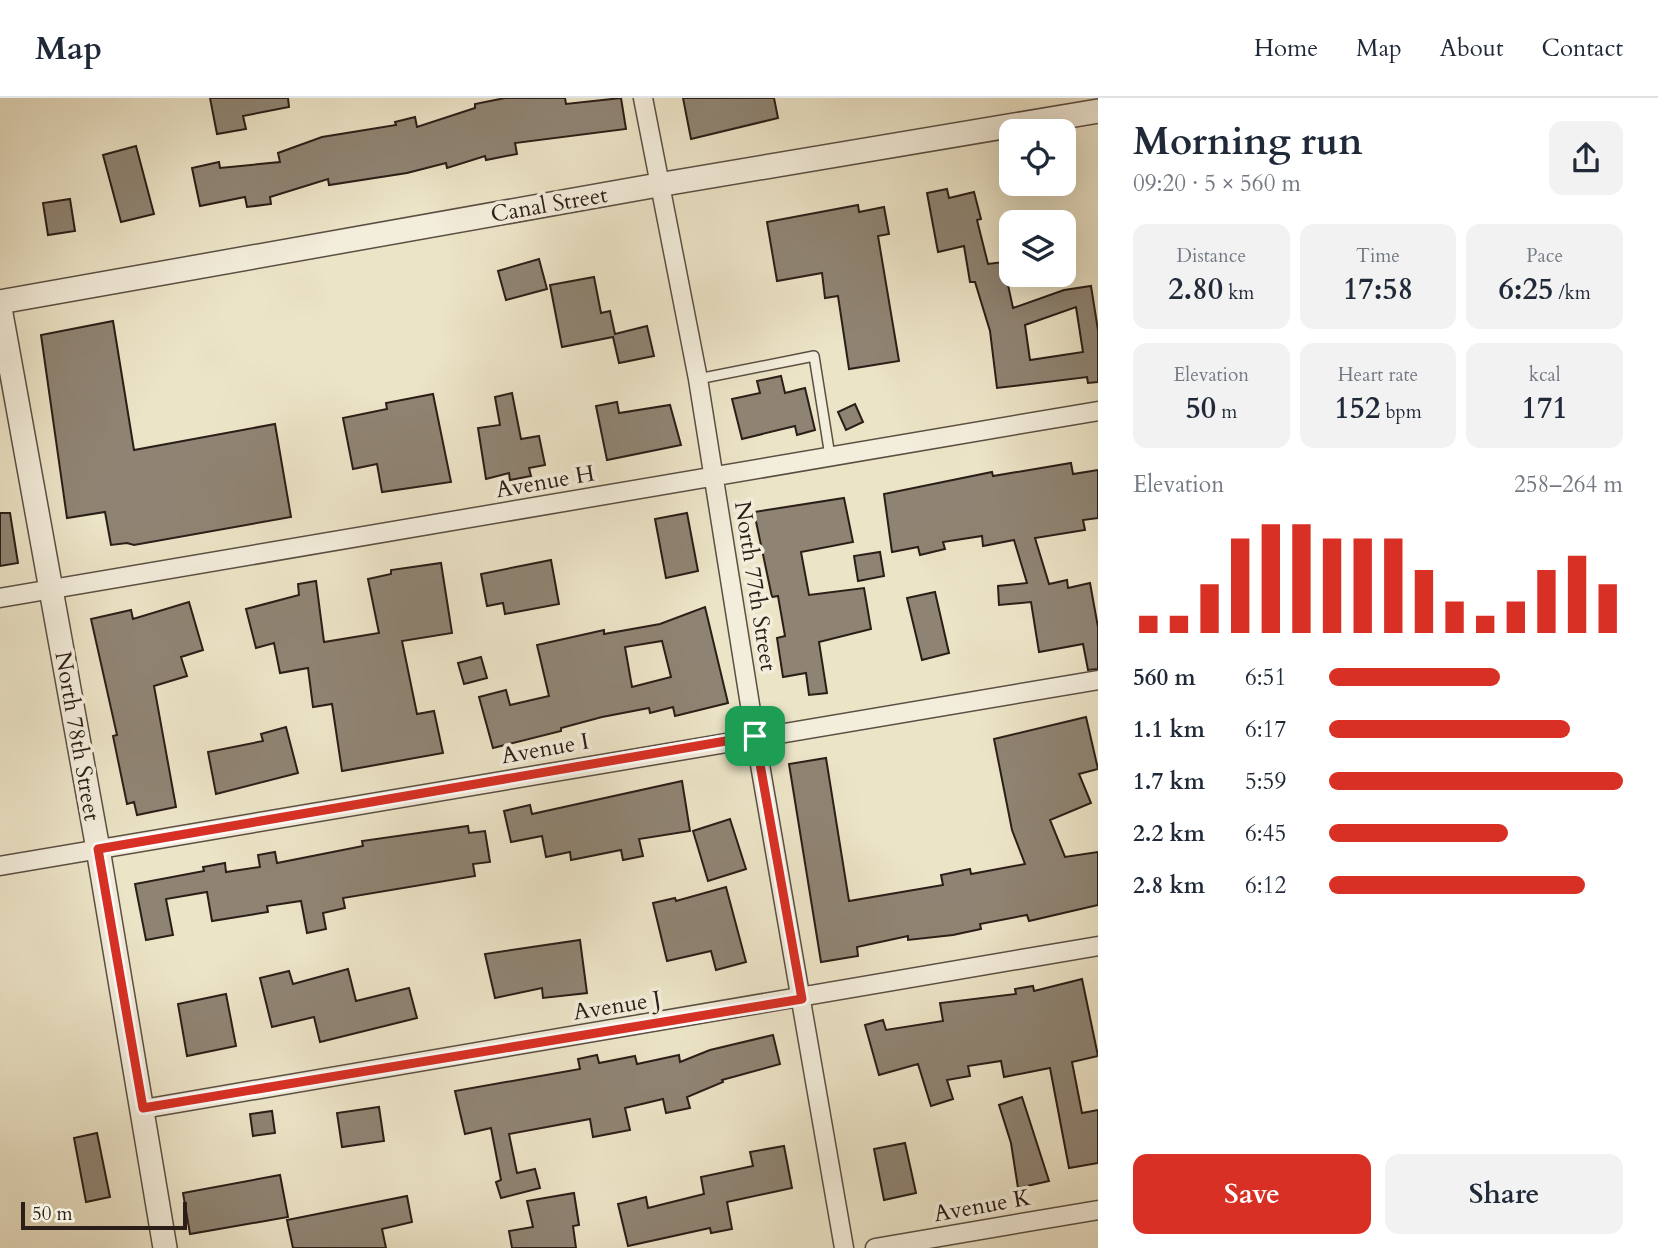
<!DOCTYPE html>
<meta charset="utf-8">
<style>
body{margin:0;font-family:Cardo,serif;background:#f2f2f3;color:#1f2937;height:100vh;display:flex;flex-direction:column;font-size:26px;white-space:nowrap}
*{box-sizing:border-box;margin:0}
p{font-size:23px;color:#747a83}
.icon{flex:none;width:38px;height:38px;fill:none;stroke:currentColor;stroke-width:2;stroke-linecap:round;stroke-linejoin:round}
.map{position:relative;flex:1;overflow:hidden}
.panel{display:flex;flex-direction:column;background:#fff;width:560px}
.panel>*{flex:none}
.fabs{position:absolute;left:999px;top:21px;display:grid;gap:14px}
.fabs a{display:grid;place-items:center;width:77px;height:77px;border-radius:14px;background:#fff;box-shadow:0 7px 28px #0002;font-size:35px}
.scale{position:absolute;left:21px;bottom:18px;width:166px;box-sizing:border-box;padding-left:7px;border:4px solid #2b1d17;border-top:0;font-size:19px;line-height:24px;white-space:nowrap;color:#2b1d17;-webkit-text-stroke:5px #f3eddb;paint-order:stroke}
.pin{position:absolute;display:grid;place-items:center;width:60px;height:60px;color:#fff;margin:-30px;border-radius:14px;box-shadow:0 4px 10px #0006}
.round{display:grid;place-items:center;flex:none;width:74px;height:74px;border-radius:14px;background:#f2f2f3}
.summary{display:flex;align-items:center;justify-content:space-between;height:119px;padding:0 35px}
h1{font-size:38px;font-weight:700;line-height:52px}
.metrics{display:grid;grid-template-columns:repeat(3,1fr);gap:10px;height:119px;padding:7px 35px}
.metrics div{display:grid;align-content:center;border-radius:14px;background:#f2f2f3;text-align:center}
.metrics b{font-size:30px;font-weight:700}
.metrics small{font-size:19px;font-weight:400}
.metrics p{font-size:19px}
.chart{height:196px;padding:14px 35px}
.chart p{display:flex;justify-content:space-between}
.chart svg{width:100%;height:126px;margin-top:7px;stroke:#d93025;stroke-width:6}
.cta{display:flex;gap:14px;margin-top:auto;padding:14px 35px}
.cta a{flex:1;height:80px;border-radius:14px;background:#d93025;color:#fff;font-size:28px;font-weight:700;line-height:80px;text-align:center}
.cta a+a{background:#f2f2f3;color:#1f2937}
ul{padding:0 35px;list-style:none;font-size:23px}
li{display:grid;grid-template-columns:112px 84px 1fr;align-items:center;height:52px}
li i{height:18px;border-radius:9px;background:#d93025}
header{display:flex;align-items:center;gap:42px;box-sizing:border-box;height:98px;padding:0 35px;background:#fff;border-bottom:2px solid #e0e1e3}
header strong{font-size:33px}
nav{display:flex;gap:38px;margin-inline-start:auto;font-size:24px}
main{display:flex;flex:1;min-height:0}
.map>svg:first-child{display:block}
.building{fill:#8f8473;stroke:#2b1d17;stroke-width:2;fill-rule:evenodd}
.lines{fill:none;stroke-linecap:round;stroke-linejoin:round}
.service-casing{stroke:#5b4f43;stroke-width:12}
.minor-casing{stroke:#5b4f43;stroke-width:21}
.tertiary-casing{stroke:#5b4f43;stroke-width:26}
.service{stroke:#f3eddb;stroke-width:9}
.minor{stroke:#f3eddb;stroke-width:18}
.tertiary{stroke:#f3eddb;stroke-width:23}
.route-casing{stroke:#fff;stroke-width:14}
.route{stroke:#d93025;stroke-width:9}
.labels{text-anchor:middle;stroke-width:7;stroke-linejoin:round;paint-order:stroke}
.street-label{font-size:23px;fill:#2b1d17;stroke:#f3eddb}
</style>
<header>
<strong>Map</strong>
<nav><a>Home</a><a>Map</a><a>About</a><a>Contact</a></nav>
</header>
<main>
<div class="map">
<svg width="1098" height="1150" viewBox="0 0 1098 1150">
<rect width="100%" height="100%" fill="#ece4c7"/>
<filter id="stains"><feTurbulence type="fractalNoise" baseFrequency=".00286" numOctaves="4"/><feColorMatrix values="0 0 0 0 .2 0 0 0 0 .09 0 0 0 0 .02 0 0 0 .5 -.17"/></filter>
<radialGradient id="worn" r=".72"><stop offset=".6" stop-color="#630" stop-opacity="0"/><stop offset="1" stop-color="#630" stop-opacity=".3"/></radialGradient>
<path class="building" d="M210 0H288L289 9 243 18 246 31 217 36Z
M505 0H565L566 6 621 0 626 31 515 45 517 56 486 62 485 58 447 70 446 65 407 75 329 87 328 81 270 99 271 106 247 109 245 99 200 108 192 70 219 64 220 70 280 64 278 55 322 39 396 27 395 24 415 19 417 29 475 10V6Z
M683 0H774L778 20 691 41Z
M136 48 154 116 121 124 103 57Z
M947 91 949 100 974 94 981 121 977 122 988 166 1003 164 1013 210 1064 192 1091 188 1098 232V284L1088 285 1087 279 997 290 990 233 975 184H970L964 148 938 154 927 95ZM1076 209 1083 254 1030 262 1025 227Z
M70 101 75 133 48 137 43 105Z
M858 107 859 114 884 109 889 136 878 138 899 263 849 271 838 198 825 200 822 175 777 183 767 124Z
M539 161 547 191 506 202 498 173Z
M594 179 601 215 610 213 615 236 647 228 654 258 619 265 613 239 562 249 550 187Z
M113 223 134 352 275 326 291 419 134 447 127 445 111 447 105 414 67 420 41 237Z
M781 278 785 295 805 290 815 332 797 337 795 328 742 341 732 301 760 295 757 283Z
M512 295 521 341 539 338 545 367 529 370 531 378 510 382 509 375 486 381 478 330 500 327 495 299Z
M433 296 451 384 382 394 377 366 353 371 343 320 387 311 386 305Z
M617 304 619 315 670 307 681 347 607 362 596 308Z
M855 306 863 324 846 332 838 314Z
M1071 365 1073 376 1098 372V420L1083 422 1085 432 1035 440 1049 486 1067 482 1068 490 1090 485 1098 529V571L1088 572 1083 546 1039 554 1031 504 999 507 998 488 1027 485 1014 442 983 448 982 438 943 444 945 451 920 457 918 449 892 454 884 396 992 374 993 378Z
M844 400 853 444 801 454 809 497 864 490 871 531 819 544 827 595 809 597 806 575 783 579 777 540 785 538 778 498 772 499 754 414Z
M0 415H10L18 465 0 468Z
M687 415 698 473 666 480 655 421Z
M880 454 884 478 858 483 854 458Z
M551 462 559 506 505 516 503 505 487 508 481 476Z
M441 465 452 535 402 543 417 616 434 613 443 655 342 673 332 606 313 609 308 570 280 575 274 545 256 550 246 511 299 497 298 486 316 483 324 544 379 535 368 481 391 476V472Z
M935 494 949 555 922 562 907 500Z
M189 504 203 552 181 559 187 578 154 588 176 709 137 717 134 704 127 706 113 638 117 637 91 521 131 512 133 521Z
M705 509 728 605 675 618 673 609 650 615 649 610 602 619 561 630V633L493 650 479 599 506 592 510 607 549 598 537 547 604 532V536L660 526ZM662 543 671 579 632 589 625 549Z
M481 559 487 580 464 586 458 565Z
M1086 619 1098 671 1079 676 1091 705 1050 722 1065 759 1098 754V807L1029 823 1027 817 980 826 981 831 953 837 908 842V838L857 849 858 858 821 864 789 666 826 660 849 803 943 787 941 777 970 771 971 776 1025 766 1012 732 994 641Z
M286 629 298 675 216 696 208 654 263 643 261 636Z
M682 683 690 733 639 741 643 758 623 762 621 752 571 762 570 754 546 759 542 738 511 744 504 713 530 707 532 716Z
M730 721 746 771 708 783 693 733Z
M468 728 469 735 485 733 490 764 473 766 475 778 343 800 345 810 323 815 326 831 307 835 301 803 267 808 268 814 212 823 207 794 166 801 173 837 146 842 135 786 204 773 203 769 225 765 226 774 260 769 258 757 275 754 277 765 363 748 362 743Z
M726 789 746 864 716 872 711 853 667 863 653 805 675 800 676 803Z
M580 842 587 895 543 900 542 890 495 900 485 856Z
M348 871 356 903 409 890 417 920 320 944 314 919 272 929 260 880 289 873 293 886Z
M1082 881 1098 958 1072 964 1082 1015 1098 1012V1065L1069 1070 1050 970 1004 979 1001 963 968 968 970 978 947 982 953 1001 931 1008 918 966 879 977 865 927 883 922 886 932 943 923 940 905 1016 896 1015 891 1033 888 1034 893Z
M226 896 236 948 187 958 178 906Z
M773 937 780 966 722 982 723 984 687 999 690 1010 666 1015 663 1001 625 1010 630 1032 593 1039 590 1021 509 1036 517 1075 535 1071 540 1090 501 1100 496 1084 501 1082 491 1030 465 1036 455 993 580 971 578 961 597 957 599 965 635 958 637 966 679 957 680 964 710 952Z
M1022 999 1049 1083 1018 1090 1011 1045 999 1007Z
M379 1009 384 1043 342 1049 337 1015Z
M272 1013 275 1035 253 1038 250 1016Z
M97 1035 110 1099 86 1104 74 1040Z
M905 1045 916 1095 884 1102 874 1051Z
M784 1048 792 1090 727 1104 732 1131 711 1135 710 1130 628 1148 618 1106 646 1099 648 1110 704 1096 701 1079 753 1068 750 1054Z
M280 1077 288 1119 190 1136 183 1095Z
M574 1095 579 1127 573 1128 576 1150H512L509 1133 533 1129 527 1103Z
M407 1098 412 1124 382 1131 386 1150H293L287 1122Z"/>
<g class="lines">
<g class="service-casing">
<path id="service" d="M698 281 814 258 830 358"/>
</g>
<g class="minor-casing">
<path id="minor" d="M643 0 698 281 755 638 844 1150
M0 500 1098 313
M0 768 1098 582
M143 1011 1098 848
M875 1150 1098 1112"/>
</g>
<g class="tertiary-casing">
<path id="tertiary" d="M0 204 658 87 1098 13
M0 210 98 751 165 1150"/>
</g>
<use href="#service" class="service"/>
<use href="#minor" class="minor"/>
<use href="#tertiary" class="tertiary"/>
</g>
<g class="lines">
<g class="route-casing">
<path id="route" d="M755 638 802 901 143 1010 98 751Z"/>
</g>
<use href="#route" class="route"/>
</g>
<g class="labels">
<g class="street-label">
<text transform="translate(549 106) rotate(-10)" y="8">Canal Street</text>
<text transform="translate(545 383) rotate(-10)" y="8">Avenue H</text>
<text transform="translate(756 488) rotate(81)" y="8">North 77th Street</text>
<text transform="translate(78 638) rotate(80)" y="8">North 78th Street</text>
<text transform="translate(545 650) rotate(-10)" y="8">Avenue I</text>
<text transform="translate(617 907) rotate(-9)" y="8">Avenue J</text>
<text transform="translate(982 1107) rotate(-10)" y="8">Avenue K</text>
</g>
</g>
<rect width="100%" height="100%" filter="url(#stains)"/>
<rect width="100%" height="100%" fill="url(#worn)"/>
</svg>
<div class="fabs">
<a><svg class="icon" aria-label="locate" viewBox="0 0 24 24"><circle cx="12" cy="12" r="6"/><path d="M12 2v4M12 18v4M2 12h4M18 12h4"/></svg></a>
<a><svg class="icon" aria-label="layers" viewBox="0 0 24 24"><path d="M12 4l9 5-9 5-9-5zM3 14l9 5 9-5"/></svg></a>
</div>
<div class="scale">50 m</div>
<div class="pin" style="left:755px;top:638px;background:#1e9e55"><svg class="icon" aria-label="arrive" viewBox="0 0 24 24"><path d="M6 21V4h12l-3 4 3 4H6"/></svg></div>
</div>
<section class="panel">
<div class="summary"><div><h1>Morning run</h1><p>09:20 · 5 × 560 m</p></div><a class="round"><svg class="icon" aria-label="share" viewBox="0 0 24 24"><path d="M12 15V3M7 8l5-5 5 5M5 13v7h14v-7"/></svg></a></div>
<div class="metrics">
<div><p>Distance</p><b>2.80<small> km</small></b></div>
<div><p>Time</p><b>17:58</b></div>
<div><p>Pace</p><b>6:25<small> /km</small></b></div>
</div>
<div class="metrics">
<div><p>Elevation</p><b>50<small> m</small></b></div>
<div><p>Heart rate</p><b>152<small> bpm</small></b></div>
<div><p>kcal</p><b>171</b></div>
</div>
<div class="chart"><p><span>Elevation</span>258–264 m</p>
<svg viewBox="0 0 160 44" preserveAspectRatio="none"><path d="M5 44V38M15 44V38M25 44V27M35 44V11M45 44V6M55 44V6M65 44V11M75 44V11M85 44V11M95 44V22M105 44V33M115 44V38M125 44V33M135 44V22M145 44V17M155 44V27"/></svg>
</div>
<ul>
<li><b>560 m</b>6:51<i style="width:58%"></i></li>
<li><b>1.1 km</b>6:17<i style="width:82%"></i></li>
<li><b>1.7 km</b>5:59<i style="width:100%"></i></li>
<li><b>2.2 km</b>6:45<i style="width:61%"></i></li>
<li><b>2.8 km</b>6:12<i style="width:87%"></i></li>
</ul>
<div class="cta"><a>Save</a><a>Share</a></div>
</section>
</main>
